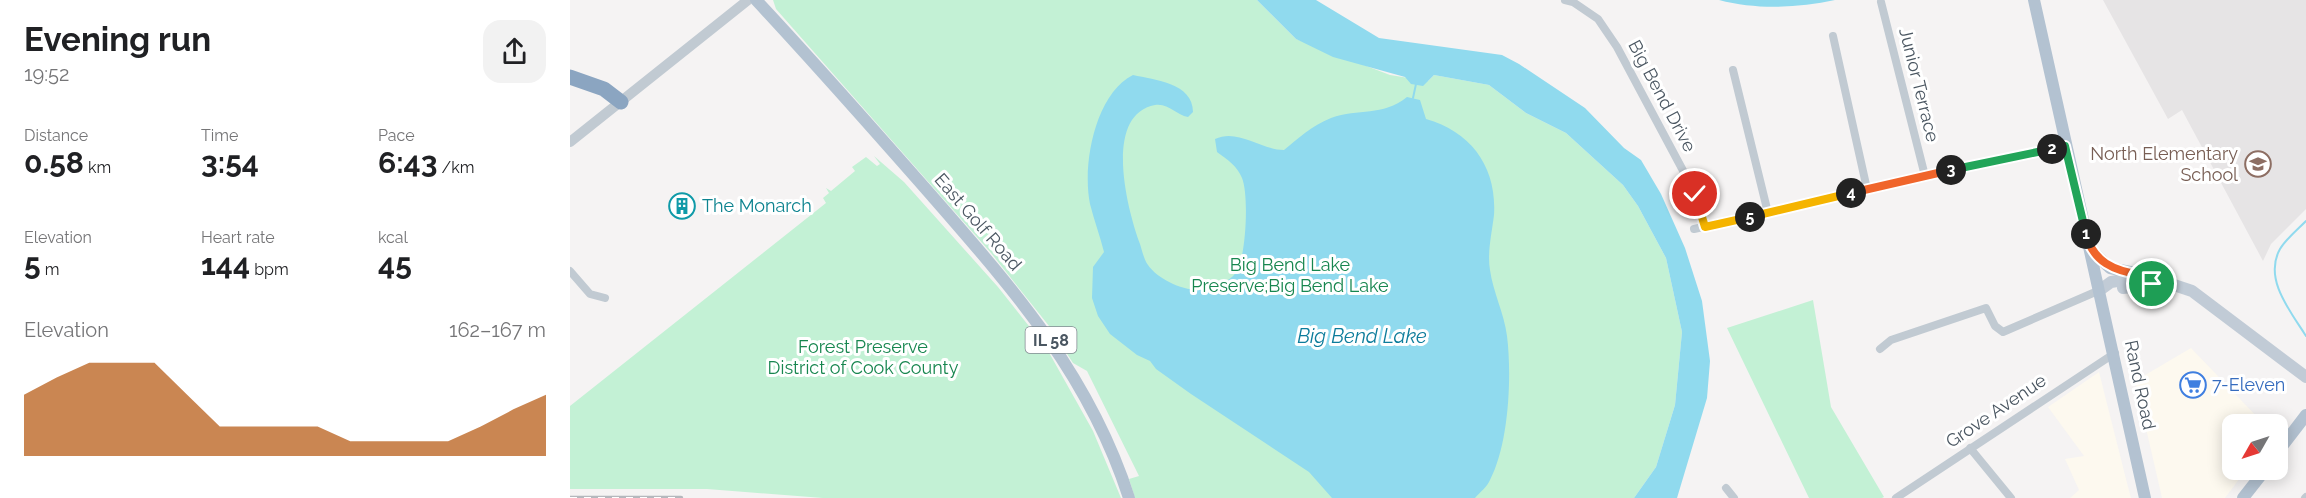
<!DOCTYPE html>
<meta charset="utf-8">
<style>
body{margin:0;font-family:Raleway,sans-serif;background:#f2f2f2;color:#202124;height:100vh;display:flex;flex-direction:column;font-size:22px;white-space:nowrap}
*{box-sizing:border-box;margin:0}
p{font-size:20px;color:#757577}
.icon{flex:none;width:33px;height:33px;fill:none;stroke:currentColor;stroke-width:2;stroke-linecap:round;stroke-linejoin:round}
.map{position:relative;flex:1;overflow:hidden}
.side{display:flex;flex-direction:column;background:#fff;width:570px}
.side>*{flex:none}
.needle{width:39px;rotate:231deg}
.buttons{position:absolute;left:1652px;top:414px;display:grid;gap:12px}
.buttons a{display:grid;place-items:center;width:66px;height:66px;border-radius:12px;background:#fff;box-shadow:0 3px 15px #0003;font-size:30px}
.pin{position:absolute;display:grid;place-items:center;width:51px;height:51px;color:#fff;margin:-26px;border:3px solid #fff;border-radius:50%;box-shadow:0 2px 6px #0007}
.km{position:absolute;width:30px;height:30px;margin:-15px;border-radius:50%;background:#222;color:#fff;font-size:16px;line-height:30px;text-align:center}
.round{display:grid;place-items:center;flex:none;width:63px;height:63px;border-radius:18px;background:#f2f2f2}
.overview{display:flex;align-items:center;justify-content:space-between;height:102px;padding:0 24px}
h1{font-size:33px;font-weight:700;line-height:45px}
.stats{display:grid;grid-template-columns:repeat(3,1fr);gap:9px;height:102px;padding:6px 24px}
.stats div{display:grid;align-content:center}
.stats b{font-size:30px;font-weight:700}
.stats small{font-size:16px;font-weight:400}
.stats p{font-size:16px}
.chart{height:168px;padding:12px 24px}
.chart p{display:flex;justify-content:space-between}
.chart svg{width:100%;height:108px;margin-top:6px;fill:#b45309;opacity:.7}
main{display:flex;flex:1;min-height:0}
.map>svg:first-child{display:block}
.commercial{fill:#fdf9ef}
.education{fill:#e6e4e5}
.green{fill:#c3f1d5}
.water{fill:#90daee}
.lines{fill:none;stroke-linecap:round;stroke-linejoin:round}
.stream{stroke:#90daee;stroke-width:2}
.minor{stroke:#c1cad2;stroke-width:8}
.tertiary{stroke:#c1cad2;stroke-width:10}
.secondary{stroke:#c1cbd6;stroke-width:12}
.primary{stroke:#b3c2d1;stroke-width:12}
.motorway{stroke:#8ba5c1;stroke-width:15}
.rail-casing{stroke:#b5b8bd;stroke-width:4.5}
.rail{stroke:#fff;stroke-width:2;stroke-dasharray:7;stroke-linecap:butt}
.split-1-casing{stroke:#fff;stroke-width:12}
.split-2-casing{stroke:#fff;stroke-width:12}
.split-3-casing{stroke:#fff;stroke-width:12}
.split-4-casing{stroke:#fff;stroke-width:12}
.split-5-casing{stroke:#fff;stroke-width:12}
.split-6-casing{stroke:#fff;stroke-width:12}
.split-1{stroke:#f0652b;stroke-width:8}
.split-2{stroke:#22a559;stroke-width:8}
.split-3{stroke:#22a559;stroke-width:8}
.split-4{stroke:#f0652b;stroke-width:8}
.split-5{stroke:#f5b400;stroke-width:8}
.split-6{stroke:#f5b400;stroke-width:8}
.labels{text-anchor:middle;stroke-width:6;stroke-linejoin:round;paint-order:stroke}
.shield{fill:#fff;stroke:#808990;stroke-width:1.5}
.shield-label{font-size:16px;font-weight:bold;fill:#4a5661}
.street-label{font-size:18px;fill:#4a5661;stroke:#fff}
.education-label{font-size:18px;fill:#785e54;stroke:#fff;text-anchor:end}
.culture-label{font-size:18px;fill:#0d838f;stroke:#fff;text-anchor:start}
.park-label{font-size:18px;fill:#17864f;stroke:#fff}
.shop-label{font-size:18px;fill:#366cbe;stroke:#fff;text-anchor:start}
.water-label{font-size:20px;font-style:italic;fill:#0c7c9b;stroke:#fff}
</style>
<main>
<section class="side">
<div class="overview"><div><h1>Evening run</h1><p>19:52</p></div><a class="round"><svg class="icon" aria-label="share" viewBox="0 0 24 24"><path d="M12 15V3M7 8l5-5 5 5M5 13v7h14v-7"/></svg></a></div>
<div class="stats">
<div><p>Distance</p><b>0.58<small> km</small></b></div>
<div><p>Time</p><b>3:54</b></div>
<div><p>Pace</p><b>6:43<small> /km</small></b></div>
</div>
<div class="stats">
<div><p>Elevation</p><b>5<small> m</small></b></div>
<div><p>Heart rate</p><b>144<small> bpm</small></b></div>
<div><p>kcal</p><b>45</b></div>
</div>
<div class="chart"><p><span>Elevation</span>162–167 m</p>
<svg viewBox="0 0 160 44" preserveAspectRatio="none"><path d="M0 44V19L10 12L20 6L30 6L40 6L50 19L60 32L70 32L80 32L90 32L100 38L110 38L120 38L130 38L140 32L150 25L160 19V44z"/></svg>
</div>
</section>
<div class="map">
<svg width="1736" height="498" viewBox="0 0 1736 498">
<rect width="100%" height="100%" fill="#f5f3f3"/>
<path class="commercial" d="M1621 348 1694 424H1662V470H1676L1655 498H1592L1590 489 1565 381Z
M1529 372 1557 483 1561 498H1500L1509 490 1495 459 1514 456 1478 407Z"/>
<path class="education" d="M1533 0H1736V209L1701 244 1693 261 1612 110 1598 119Z"/>
<path class="green" d="M203 0H687L726 39 820 75 858 81 864 75 919 85 956 113 996 133 1053 185 1068 206 1096 258 1112 332 1105 405 1086 467 1064 498H565L559 479 569 476 517 371 503 363 479 326 421 253 206 9Z
M304 156 334 182 428 287 477 349 523 431 551 498H253L137 489H0V406L256 203 253 198 259 193 256 188 261 191 285 171 282 167 296 157 307 166 310 164Z
M1243 300 1261 407 1314 497 1312 498H1239L1157 328Z"/>
<path class="water" d="M687 0H746L809 38 932 55 949 64 1015 108 1054 148 1071 160 1091 194 1115 248 1132 301 1140 361 1137 398 1107 498H1064L1086 467 1105 405 1112 332 1096 258 1068 206 1053 185 996 133 956 113 919 85 864 75 853 86 841 84 835 77 763 57 726 39Z
M1149 0H1265C1227 8 1187 10 1149 0Z
M563 75C585 80 623 83 623 112L618 117C606 115 599 103 585 105 532 115 558 212 570 244 572 250 574 260 578 265 589 281 621 295 639 288 651 284 663 280 668 269 676 252 679 195 672 178 667 166 658 160 647 152L645 139C668 128 691 150 714 150 729 138 741 126 761 118 789 108 812 117 837 97L850 100 856 119C902 132 927 168 924 215 922 232 917 253 920 270 923 292 934 313 937 336 942 376 939 444 920 480 917 487 910 492 905 498H762L739 472 621 394 586 369 580 361 567 355 540 334 528 316 522 298 523 267 534 252C530 236 524 220 520 204 512 165 525 94 563 75Z"/>
<g class="lines">
<path class="stream" d="M843 98 846 84
M1736 221C1727 230 1716 239 1710 249 1693 279 1721 312 1736 336"/>
<path class="minor" d="M995 0 1003 2 1028 19 1047 47 1125 193 1135 227
M1311 2 1355 176
M1263 36 1297 189
M1163 70 1198 213
M1124 229 1495 146
M0 271 20 294 35 298
M1310 349 1321 340 1416 308 1425 326 1433 332 1530 290
M1400 448 1441 498
M1156 488 1164 498
M1326 498 1545 353
M1735 498 1736 497"/>
<path class="tertiary" d="M0 142 178 0"/>
<path class="secondary" d="M1553 288 1582 284 1589 280
M1530 290 1541 282 1583 275 1589 280 1622 291 1736 377"/>
<path class="primary" d="M186 0C246 64 304 130 362 196 444 290 520 376 559 498
M1464 0 1575 498
M1521 250 1540 268 1575 275
M1707 453 1736 415
M1673 498 1695 470"/>
<path class="motorway" d="M0 77 34 89 51 102"/>
<g class="rail-casing">
<path id="rail" d="M0 498H111"/>
</g>
<use href="#rail" class="rail"/>
</g>
<g class="lines">
<g class="split-1-casing">
<path id="split-1" d="M1516 234C1523 262 1544 271 1572 275 1579 276 1583 275 1589 280L1582 284"/>
</g>
<g class="split-2-casing">
<path id="split-2" d="M1482 149 1495 146 1516 234"/>
</g>
<g class="split-3-casing">
<path id="split-3" d="M1381 170 1482 149"/>
</g>
<g class="split-4-casing">
<path id="split-4" d="M1281 193 1381 170"/>
</g>
<g class="split-5-casing">
<path id="split-5" d="M1180 217 1281 193"/>
</g>
<g class="split-6-casing">
<path id="split-6" d="M1125 194 1135 227 1180 217"/>
</g>
<use href="#split-1" class="split-1"/>
<use href="#split-2" class="split-2"/>
<use href="#split-3" class="split-3"/>
<use href="#split-4" class="split-4"/>
<use href="#split-5" class="split-5"/>
<use href="#split-6" class="split-6"/>
</g>
<defs>
<g id="school-ring" transform="scale(1.35)"><circle r="9.5" fill="#fff" stroke="#8d6e63" stroke-width="1.5"/><path d="M0-5L7-2L0 1L-7-2ZM-4 1L0 2.5L4 1V4Q0 6-4 4Z" fill="#8d6e63"/></g>
<g id="building-ring" transform="scale(1.35)"><circle r="9.5" fill="#fff" stroke="#0f9aa8" stroke-width="1.5"/><path d="M-4-6H4V6H1V3H-1V6H-4ZM-2.5-4.3h1.7v1.8h-1.7ZM.8-4.3h1.7v1.8H.8ZM-2.5-1h1.7V.8h-1.7ZM.8-1h1.7V.8H.8Z" fill="#0f9aa8"/></g>
<g id="supermarket-ring" transform="scale(1.35)"><circle r="9.5" fill="#fff" stroke="#3f7fe0" stroke-width="1.5"/><path d="M-6-5.5h2.5l.6 2H6L4.5 2H-2.5L-4.4-4H-6ZM-1.5 3.2a1.3 1.3 0 1 0 .1 0ZM3 3.2a1.3 1.3 0 1 0 .1 0Z" fill="#3f7fe0"/></g>
</defs>
<g fill-rule="evenodd">
<use href="#school-ring" x="1688" y="164"/>
<use href="#building-ring" x="112" y="206"/>
<use href="#supermarket-ring" x="1623" y="385"/>
</g>
<g class="labels">
<rect class="shield" x="455.5" y="327" width="51" height="26" rx="4.5"/>
<g class="shield-label">
<text x="481" y="346">IL 58</text>
</g>
<g class="street-label">
<text transform="translate(1349 85) rotate(76)" y="6">Junior Terrace</text>
<text transform="translate(1092 96) rotate(62)" y="6">Big Bend Drive</text>
<text transform="translate(408 222) rotate(49)" y="6">East Golf Road</text>
<text transform="translate(1570 385) rotate(78)" y="6">Rand Road</text>
<text transform="translate(1426 411) rotate(-34)" y="6">Grove Avenue</text>
</g>
<g class="education-label">
<text x="1668" y="160">North Elementary<tspan x="1668" dy="21">School</tspan></text>
</g>
<g class="culture-label">
<text x="132" y="212">The Monarch</text>
</g>
<g class="park-label">
<text x="720" y="271">Big Bend Lake<tspan x="720" dy="21">Preserve;Big Bend Lake</tspan></text>
<text x="293" y="353">Forest Preserve<tspan x="293" dy="21">District of Cook County</tspan></text>
</g>
<g class="shop-label">
<text x="1642" y="391">7-Eleven</text>
</g>
<g class="water-label">
<text x="792" y="343">Big Bend Lake</text>
</g>
</g>
</svg>
<div class="buttons">
<a><svg class="needle" viewBox="-14 -14 28 28"><path d="M0-13l5 13h-10z" fill="#e53935"/><path d="M0 13l5-13h-10z" fill="#757577"/></svg></a>
</div>
<div class="pin" style="left:1582px;top:284px;background:#1e9e55"><svg class="icon" aria-label="arrive" viewBox="0 0 24 24"><path d="M6 21V4h12l-3 4 3 4H6"/></svg></div>
<div class="pin" style="left:1125px;top:194px;background:#d93025"><svg class="icon" aria-label="check" viewBox="0 0 24 24"><path d="M5 12l5 5 9-10"/></svg></div>
<b class="km" style="left:1516px;top:234px">1</b>
<b class="km" style="left:1482px;top:149px">2</b>
<b class="km" style="left:1381px;top:170px">3</b>
<b class="km" style="left:1281px;top:193px">4</b>
<b class="km" style="left:1180px;top:217px">5</b>
</div>
</main>
